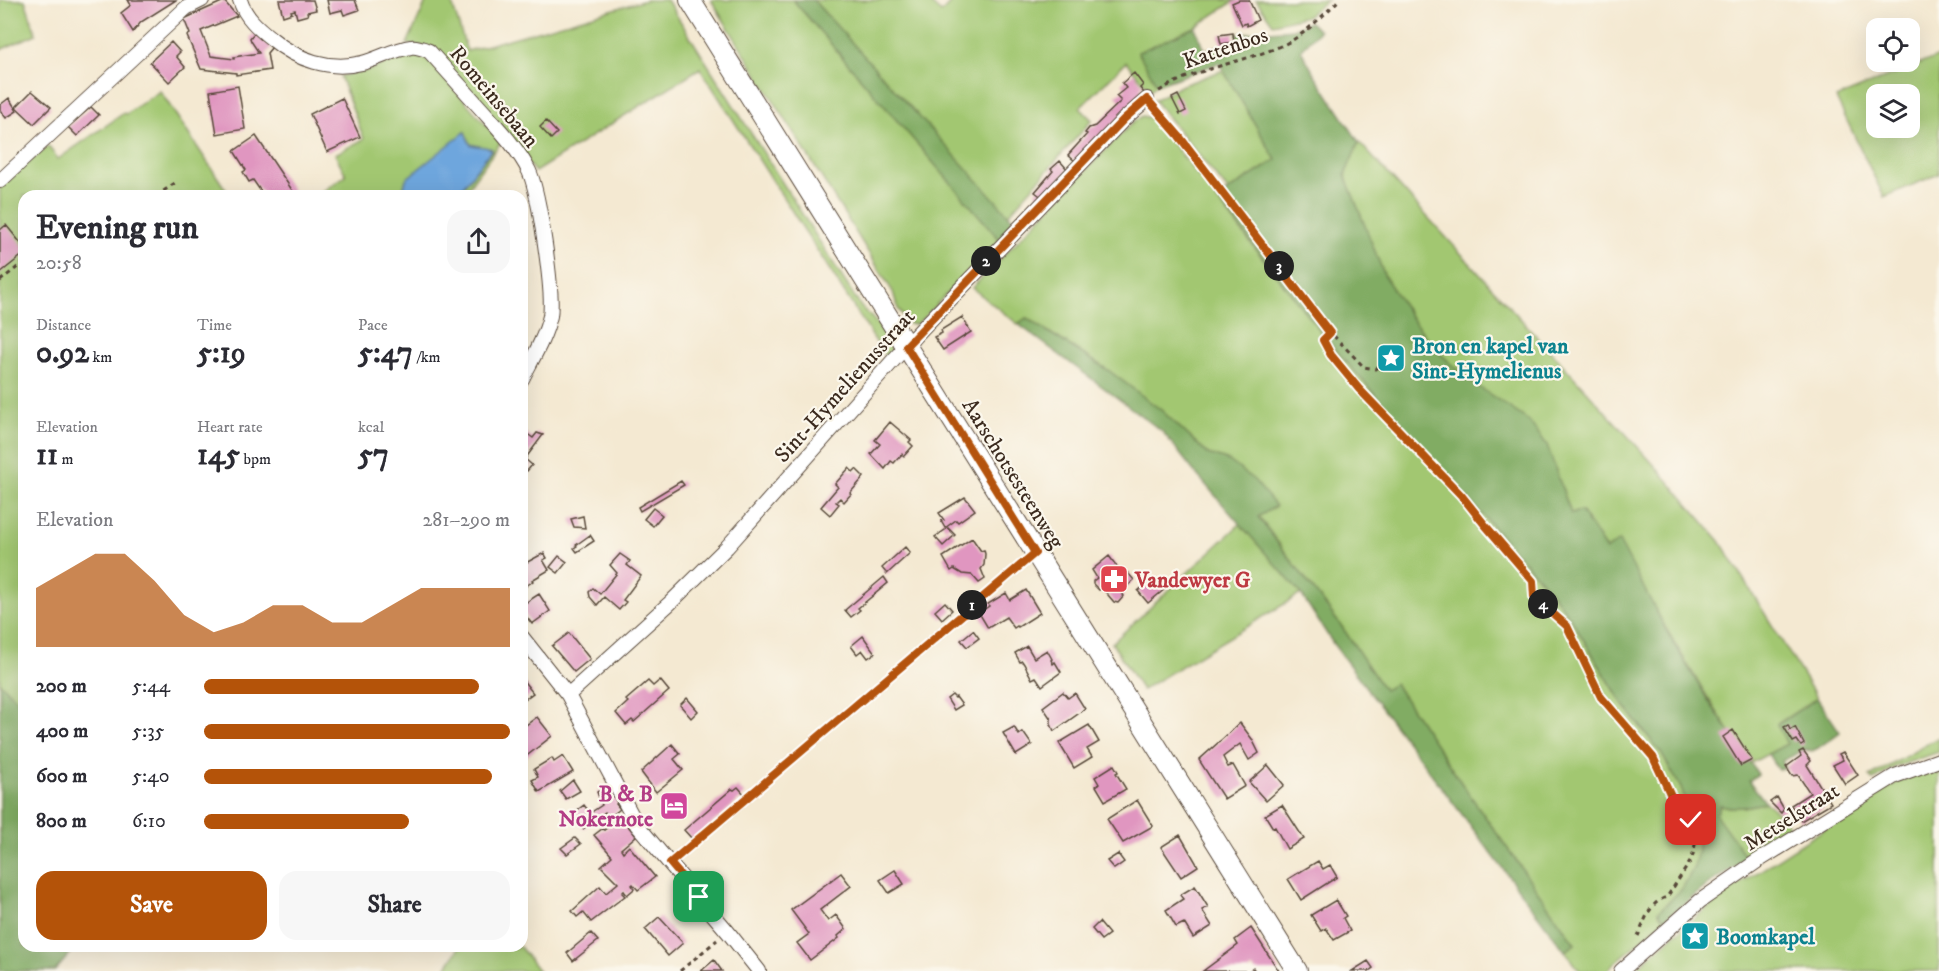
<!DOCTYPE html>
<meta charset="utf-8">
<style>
body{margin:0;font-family:"IM FELL DW Pica",serif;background:#f7f7f7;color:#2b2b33;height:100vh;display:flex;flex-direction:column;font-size:22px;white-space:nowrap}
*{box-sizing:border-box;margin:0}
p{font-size:20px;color:#7c7c81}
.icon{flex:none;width:33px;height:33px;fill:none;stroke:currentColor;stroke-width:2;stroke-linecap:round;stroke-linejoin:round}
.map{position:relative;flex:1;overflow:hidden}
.details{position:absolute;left:18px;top:190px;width:510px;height:762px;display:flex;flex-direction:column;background:#fff;border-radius:18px;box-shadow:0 6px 24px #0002}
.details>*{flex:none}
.controls{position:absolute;left:1866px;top:18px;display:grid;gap:12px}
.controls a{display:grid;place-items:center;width:54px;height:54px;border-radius:12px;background:#fff;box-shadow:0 6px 24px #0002;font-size:30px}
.pin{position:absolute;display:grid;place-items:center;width:51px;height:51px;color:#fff;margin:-26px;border-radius:12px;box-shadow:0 3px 9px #0006}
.km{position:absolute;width:30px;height:30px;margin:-15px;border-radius:50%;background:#222;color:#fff;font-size:16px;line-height:30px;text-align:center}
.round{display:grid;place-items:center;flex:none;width:63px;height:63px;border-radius:18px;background:#f7f7f7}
.head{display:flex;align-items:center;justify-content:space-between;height:102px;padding:0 18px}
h1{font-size:33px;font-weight:700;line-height:45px}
.stats{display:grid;grid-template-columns:repeat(3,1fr);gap:9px;height:102px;padding:6px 18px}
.stats div{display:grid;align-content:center}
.stats b{font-size:30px;font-weight:700}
.stats small{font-size:16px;font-weight:400}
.stats p{font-size:16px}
.chart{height:168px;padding:12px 18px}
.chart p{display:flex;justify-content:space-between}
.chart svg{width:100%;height:108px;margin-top:6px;fill:#b45309;opacity:.7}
.primary-button{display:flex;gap:12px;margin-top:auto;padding:12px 18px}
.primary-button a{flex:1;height:69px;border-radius:18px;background:#b45309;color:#fff;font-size:24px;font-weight:700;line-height:69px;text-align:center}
.primary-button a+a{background:#f7f7f7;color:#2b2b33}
ul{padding:0 18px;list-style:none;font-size:20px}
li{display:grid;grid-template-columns:96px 72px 1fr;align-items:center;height:45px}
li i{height:15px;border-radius:8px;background:#b45309}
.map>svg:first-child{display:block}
.green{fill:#a2c771;stroke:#6e7848;stroke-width:1.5;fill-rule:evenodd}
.forest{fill:#81ac63;stroke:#5e6b40;stroke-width:1.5}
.water{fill:#6ea6dd;stroke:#54687e;stroke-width:1.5}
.building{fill:#e096c0}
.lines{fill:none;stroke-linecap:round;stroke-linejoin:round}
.street-casing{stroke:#574739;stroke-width:16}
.secondary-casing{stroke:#574739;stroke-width:22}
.path{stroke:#574739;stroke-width:3;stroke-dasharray:4.5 4.5;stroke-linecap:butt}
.street{stroke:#fff;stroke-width:14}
.secondary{stroke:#fff;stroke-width:20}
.route-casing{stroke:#fff;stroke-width:12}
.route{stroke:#b45309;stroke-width:8}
.labels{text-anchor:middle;stroke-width:4.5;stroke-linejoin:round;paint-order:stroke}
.street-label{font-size:22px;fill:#3b2a1e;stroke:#fbf7ec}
.culture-label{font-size:22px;font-weight:bold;fill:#0d838f;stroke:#fbf7ec;text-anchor:start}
.health-label{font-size:22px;font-weight:bold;fill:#be3a42;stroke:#fbf7ec;text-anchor:start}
.hotel-label{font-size:22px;font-weight:bold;fill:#b23c85;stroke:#fbf7ec;text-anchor:end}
</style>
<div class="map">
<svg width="1939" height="971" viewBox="0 0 1939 971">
<rect width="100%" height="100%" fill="#fbf7ec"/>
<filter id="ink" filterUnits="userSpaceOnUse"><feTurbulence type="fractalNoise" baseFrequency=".0167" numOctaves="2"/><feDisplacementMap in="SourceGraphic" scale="12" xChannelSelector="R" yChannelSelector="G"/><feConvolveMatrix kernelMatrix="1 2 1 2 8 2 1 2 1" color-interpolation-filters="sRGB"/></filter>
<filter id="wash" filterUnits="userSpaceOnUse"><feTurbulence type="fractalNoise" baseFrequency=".008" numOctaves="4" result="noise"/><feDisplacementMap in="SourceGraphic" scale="24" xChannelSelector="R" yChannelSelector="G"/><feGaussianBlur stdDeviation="1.35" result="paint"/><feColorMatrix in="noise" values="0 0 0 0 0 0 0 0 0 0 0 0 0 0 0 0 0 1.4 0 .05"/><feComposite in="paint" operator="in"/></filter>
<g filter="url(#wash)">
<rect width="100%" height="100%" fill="#f4e9d2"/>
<path class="green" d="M0 0H25L36 34 0 50Z
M427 0H451L467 51 646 0H667L861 307C873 318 890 335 892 352L887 359 700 68 535 172 433 48 407 44Z
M711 0H793L1000 240 917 324H909L898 309 893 292Z
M813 0H927L941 13 953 0H1236L1195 27 1139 52 1157 85 1150 90 1126 62 1080 108 1092 120 1008 215Z
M1256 0H1327L1307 16 1273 24Z
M418 55 429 60 501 142 462 196H456L492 150C485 146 478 147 470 144L465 132 404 187 408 196H316L346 175 335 154 364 139 340 76 366 71 405 56Z
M1939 56V174L1884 197 1836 98ZM1876 94H1910V128H1876Z
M1224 70 1276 160 1228 191 1154 100 1180 86Z
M160 91 230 196H24V707L0 683V187L48 146 58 159 124 113 126 114Z
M1142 116 1151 118 1163 131 1331 345 1552 593 1569 616 1623 704 1661 753 1681 788 1699 832 1698 851 1694 867 1682 889 1658 912 1665 919 1606 971H1580L1565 951 1575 944 1462 784 1395 684 1384 691 1342 627 1258 516 1229 461 1208 454 1161 410 1108 370 1027 318 1018 324 972 288 1131 124Z
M1359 142 1657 468 1720 541 1817 698 1777 724 1787 744 1751 763C1701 690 1659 620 1619 542L1606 550 1581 511 1571 514 1547 445 1529 421 1473 383 1435 349 1410 316 1385 277 1345 175Z
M1241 523 1301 594 1142 690 1112 643Z
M1939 737V752L1895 767 1873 781 1870 777Z
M1939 766V971H1633L1688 923 1735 887 1897 782Z
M1766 803 1780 814 1792 830 1747 858 1715 815 1720 805C1740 810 1748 805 1766 803Z
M460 946 520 947 539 971H444Z"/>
<path class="forest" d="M793 0H813L1017 224 1000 240Z
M1310 22 1319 31 1301 50 1315 75 1359 142 1345 175 1385 277 1410 316 1435 349 1473 383 1529 421 1547 445 1571 514 1581 511 1606 550 1619 541 1670 637 1706 697 1758 774 1749 781 1766 803C1748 805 1740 810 1720 805L1716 815 1747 858 1713 881 1665 919 1658 912 1682 889 1694 867 1698 851V832L1681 788 1661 753 1623 704 1569 616 1552 593 1331 345 1217 198 1276 160 1219 63 1157 85 1138 52 1195 27 1204 50 1238 42 1237 34 1293 29Z
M1026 318 1108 370 1161 410 1208 454 1229 461 1254 480 1276 506 1258 517 1342 627 1384 690 1395 684 1462 784 1575 944 1565 951 1334 645 1301 594 1192 469 1163 432 1018 324Z
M0 683 24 707V803L19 809 24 814V946L76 947 55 971H0Z
M1817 698 1840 732 1818 748 1812 751 1804 750 1782 761 1785 768 1778 770 1768 754 1787 744 1777 725Z"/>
<path class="water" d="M465 132 470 144C478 147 485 146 492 149L456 196H408L404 187 406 179Z"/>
<g id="blocks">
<path class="building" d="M128 0H176L141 22 133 32 121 13 131 5Z
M279 0H313L316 10 307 12 308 15 297 18 295 10 291 11 292 13 283 16Z
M327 0H355L359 10 344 15 342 10 330 13Z
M1239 0H1249L1258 20 1247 26 1246 23 1242 25 1232 3Z
M224 1 237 16 201 31 211 56 234 59V57L259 53 251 41 250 38 254 33 272 47 267 53 270 70 236 75V73L201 69 187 36 190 34 184 19Z
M1233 33 1234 42 1221 44 1219 35Z
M171 42 180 52 176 56 185 67 169 82 150 62Z
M1134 73 1143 85 1140 88 1144 93 1076 162 1068 155 1087 134 1085 133 1089 128 1095 126 1121 101 1116 96 1126 88 1122 83Z
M238 86 245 129 217 134 210 91Z
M32 91 51 107 34 124 16 107Z
M1178 95 1186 111 1180 114 1172 98Z
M9 98 17 111 6 118 0 110V105Z
M342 98 360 137 327 152 310 114Z
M91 107 99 115 77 136 68 127Z
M546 121 557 133 551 139 540 127Z
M256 136 296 196H264L253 180 249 182 243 172 246 170 234 151Z
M1060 161 1068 170 1043 198 1035 192 1053 171 1051 169Z
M6 225 24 247V254L0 273V230Z
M962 317 971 332 943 350 934 337 942 333 941 330Z
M890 422 911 440 909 442 913 446 904 456 902 454 894 463 891 461 885 469 871 454 880 444 875 440Z
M522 430 533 438 537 433 543 435 525 459 532 465 527 471 522 468Z
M849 468 853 472 856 469 864 477 850 493 851 494 844 502 840 498 836 502 839 504 830 515 821 507 838 487 835 484Z
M681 481 684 485 640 511 638 507Z
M965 497 975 510 958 522 956 520 945 528 941 521 944 520 939 513Z
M653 508 662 515 653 526 644 519Z
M583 516 585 528 574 527 571 519Z
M948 528 955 535 943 546 935 537Z
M590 535 594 541 577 552 574 548 577 546 576 545Z
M972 538 981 551 984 550 985 554 984 565 981 569 985 579 979 583 972 575 962 574 954 569 951 571 943 557Z
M905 547 910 553 887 574 882 568Z
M544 553 547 558 543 560 549 570 532 580 533 581 522 589V565Z
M620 554 630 561 627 565 641 576 623 600 626 602 619 610 604 597 597 605 590 597 589 592 593 588 600 594 617 573 610 565Z
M559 556 567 562 558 573 550 567Z
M1109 556 1124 576 1128 573 1134 580 1121 592 1124 596 1118 603 1114 602 1102 588 1099 590 1093 584V581L1097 578 1092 570Z
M884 577 888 583 858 608 860 610 851 617 845 610Z
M1158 581 1165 589 1148 603 1138 591 1147 583 1150 587Z
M1026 590 1040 613 1018 627 1017 626 1014 628 1006 617 988 628 979 613 989 606 988 604 1006 593 1010 600Z
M539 594 550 611 532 624 522 611V605Z
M945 602 952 610 942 619 935 611Z
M973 630 979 638 967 647 961 640Z
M569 633 590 659 574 672 552 646Z
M863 636 875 653 868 658 862 650 857 654 851 646Z
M1027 646 1034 658 1047 650 1052 659 1051 660 1053 664 1055 662 1061 672 1042 686 1036 677 1032 679 1024 664 1022 661 1020 662 1015 653Z
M522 679 533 693 522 701Z
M660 680 669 691 634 722 632 720 626 725 616 713 628 702 626 700 648 681 653 686Z
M1063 692 1068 698 1075 693 1085 709 1054 731 1051 724V719L1043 707Z
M952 695 955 698 956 697 962 705 954 710 947 699Z
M687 698 698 711 691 718 680 705Z
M537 717 552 736 524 758 522 755V728Z
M1240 723 1252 739 1259 753 1249 760 1240 744 1223 757 1228 767 1233 765 1245 786 1224 799 1199 760Z
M1089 725 1099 742 1087 749 1092 757 1074 768 1059 743Z
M1788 725 1790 730 1795 727 1804 744 1801 746 1797 740 1793 742 1784 727Z
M1014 727 1019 735 1023 732 1032 745 1016 755 1003 733Z
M1733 730 1752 760 1741 766 1723 737Z
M672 744 680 754 674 759 683 770 656 792 641 772Z
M1803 750 1811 761 1807 765 1831 803 1801 821 1791 805 1810 793 1798 775 1792 776 1786 767 1801 756 1799 752Z
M1843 752 1858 775 1845 784 1833 765 1843 760 1839 754Z
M563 756 573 772 539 792 532 780 538 777 534 769 552 758 554 762Z
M1114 765 1118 772 1116 773 1126 789 1105 801 1096 786 1099 784 1095 777Z
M1268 765 1284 785 1266 801 1249 782Z
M573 780 580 791 566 799 560 791Z
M608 785 618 803 616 804 620 809 609 818 605 812 583 829 572 814 584 805 590 813 602 805 597 792Z
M738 787 745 795 693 840 684 830 732 789 734 790Z
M1777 797 1784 809 1781 813 1770 802Z
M1137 800 1153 826 1123 843 1107 819Z
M1282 805 1304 839 1287 849 1275 827 1273 828 1265 815Z
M621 817 636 836 621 849 623 852 629 846 655 877 638 890 633 884 632 885 634 889 627 895 624 891 622 893 625 896 591 922 583 912 577 917 572 911 600 886 606 893 618 883 601 866 612 856 594 835 602 829 604 830Z
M1180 835 1198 866 1181 877 1161 847Z
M575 838 581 844 567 854 561 848Z
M1118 854 1124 862 1114 869 1107 861Z
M1318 861 1323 869 1330 865 1337 877 1301 900 1288 879Z
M895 870 904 884 889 893 880 880Z
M841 873 851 886 820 910 828 921 836 915 846 929 838 936 839 938 810 960 797 943 809 934 791 910Z
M1195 886 1208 907 1202 910 1212 926 1193 938 1184 923 1176 927 1166 910 1183 899 1180 895Z
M1336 900 1346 916 1343 918 1350 931 1334 940 1326 928 1321 931 1311 915Z
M659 917 683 943 668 956 645 929Z
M1099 922 1109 934 1101 940 1092 929Z
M1251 928 1279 971H1255L1253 968 1249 971H1203L1238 945 1235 940Z
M591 933 598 941 573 961 567 953Z
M714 960 722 971H701Z
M1368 961 1373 968 1369 971H1352Z"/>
</g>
</g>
<g filter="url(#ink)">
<use href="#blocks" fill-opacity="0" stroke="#574739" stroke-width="1.5"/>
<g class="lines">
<g class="street-casing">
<path id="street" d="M240 0C245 17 258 28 272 39 297 60 330 71 362 63 378 59 395 49 411 47 416 46 424 49 429 51 447 71 466 92 484 112 500 130 518 149 529 171 539 192 554 293 550 316 545 338 532 359 522 379
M0 181 186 8 202 0
M522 637 568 695 637 825 728 932 759 971
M568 695 670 603 727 547 915 336 1124 119 1147 99
M1621 971 1700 901 1756 862 1895 776 1939 760"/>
</g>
<g class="secondary-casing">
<path id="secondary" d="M690 0 1297 971"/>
</g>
<path class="path" d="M1159 91C1196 68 1241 63 1281 46 1304 36 1321 17 1339 0
M1156 109 1271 254 1299 294 1331 333 1364 367 1375 369 1383 364
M156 196 178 181
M0 281 24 262
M1331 333 1323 340 1331 355 1359 389 1461 495 1485 525 1533 581 1534 597 1567 626 1601 697 1653 757 1674 802 1691 820 1696 840 1692 859 1667 897C1649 902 1645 921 1638 936
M680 854 1023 563
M680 971 717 940"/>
<use href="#street" class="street"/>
<use href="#secondary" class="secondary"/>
</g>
</g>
<g class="lines" filter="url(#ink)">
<g class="route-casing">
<path id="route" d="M699 897 670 863 1035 553 906 346 1124 119 1147 99 1179 136 1330 333 1323 340 1331 355 1359 389 1461 495 1485 525 1533 581 1534 597 1567 626 1601 697 1653 757 1674 802 1691 820"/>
</g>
<use href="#route" class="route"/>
</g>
<defs>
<g id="sight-square" transform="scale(1.5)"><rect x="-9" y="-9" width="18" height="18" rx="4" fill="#0f9aa8" stroke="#fbf7ec"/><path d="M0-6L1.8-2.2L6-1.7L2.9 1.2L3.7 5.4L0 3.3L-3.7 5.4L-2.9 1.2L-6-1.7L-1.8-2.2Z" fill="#fff"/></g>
<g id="pharmacy-square" transform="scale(1.5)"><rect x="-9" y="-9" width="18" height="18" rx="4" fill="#e0444e" stroke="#fbf7ec"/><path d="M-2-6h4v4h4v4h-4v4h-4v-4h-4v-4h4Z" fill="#fff"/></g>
<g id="hotel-square" transform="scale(1.5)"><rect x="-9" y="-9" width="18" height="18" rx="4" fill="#d1479c" stroke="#fbf7ec"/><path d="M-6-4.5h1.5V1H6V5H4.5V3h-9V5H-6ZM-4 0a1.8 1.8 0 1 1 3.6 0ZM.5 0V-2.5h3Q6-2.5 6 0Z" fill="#fff"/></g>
</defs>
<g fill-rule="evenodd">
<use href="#sight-square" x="1391" y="358"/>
<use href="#pharmacy-square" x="1114" y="579"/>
<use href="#hotel-square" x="674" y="806"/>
<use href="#sight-square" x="1695" y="936"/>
</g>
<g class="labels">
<g class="street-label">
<text transform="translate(1225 47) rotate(-19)" y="8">Kattenbos</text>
<text transform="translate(495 96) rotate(50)" y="8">Romeinsebaan</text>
<text transform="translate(844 385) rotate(-48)" y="8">Sint-Hymelienusstraat</text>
<text transform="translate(1014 473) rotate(58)" y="8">Aarschotsesteenweg</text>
<text transform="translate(1791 816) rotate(-32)" y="8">Metselstraat</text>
</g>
<g class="culture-label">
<text x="1412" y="353">Bron en kapel van<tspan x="1412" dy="25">Sint-Hymelienus</tspan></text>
<text x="1716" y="944">Boomkapel</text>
</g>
<g class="health-label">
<text x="1135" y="587">Vandewyer G</text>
</g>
<g class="hotel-label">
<text x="653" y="801">B &amp; B<tspan x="653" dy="25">Nokernote</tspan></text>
</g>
</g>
</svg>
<div class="controls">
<a><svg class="icon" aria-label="locate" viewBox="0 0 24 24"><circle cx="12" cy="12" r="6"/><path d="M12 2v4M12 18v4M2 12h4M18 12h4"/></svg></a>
<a><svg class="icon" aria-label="layers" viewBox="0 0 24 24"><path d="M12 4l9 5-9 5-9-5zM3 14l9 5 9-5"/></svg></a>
</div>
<div class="pin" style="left:699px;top:897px;background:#1e9e55"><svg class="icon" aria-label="arrive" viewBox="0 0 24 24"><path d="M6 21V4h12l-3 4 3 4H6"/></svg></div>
<div class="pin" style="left:1691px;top:820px;background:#d93025"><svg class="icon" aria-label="check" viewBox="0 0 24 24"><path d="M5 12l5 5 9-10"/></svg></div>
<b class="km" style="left:972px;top:605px">1</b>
<b class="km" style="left:986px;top:261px">2</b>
<b class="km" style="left:1279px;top:266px">3</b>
<b class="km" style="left:1543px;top:604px">4</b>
<section class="details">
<div class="head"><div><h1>Evening run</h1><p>20:58</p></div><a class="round"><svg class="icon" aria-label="share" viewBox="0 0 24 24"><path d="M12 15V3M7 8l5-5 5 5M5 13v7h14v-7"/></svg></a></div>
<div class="stats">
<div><p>Distance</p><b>0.92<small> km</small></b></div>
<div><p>Time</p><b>5:19</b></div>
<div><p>Pace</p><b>5:47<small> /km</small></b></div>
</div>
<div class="stats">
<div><p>Elevation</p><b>11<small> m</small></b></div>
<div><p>Heart rate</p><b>145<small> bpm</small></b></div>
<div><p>kcal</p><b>57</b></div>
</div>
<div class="chart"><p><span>Elevation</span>281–290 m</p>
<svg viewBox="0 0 160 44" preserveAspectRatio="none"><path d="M0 44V20L10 13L20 6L30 6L40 17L50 31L60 38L70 34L80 27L90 27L100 34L110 34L120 27L130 20L140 20L150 20L160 20V44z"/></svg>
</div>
<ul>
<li><b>200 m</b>5:44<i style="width:90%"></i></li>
<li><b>400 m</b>5:35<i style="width:100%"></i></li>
<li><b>600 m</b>5:40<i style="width:94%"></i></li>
<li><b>800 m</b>6:10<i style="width:67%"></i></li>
</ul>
<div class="primary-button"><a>Save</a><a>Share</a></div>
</section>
</div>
